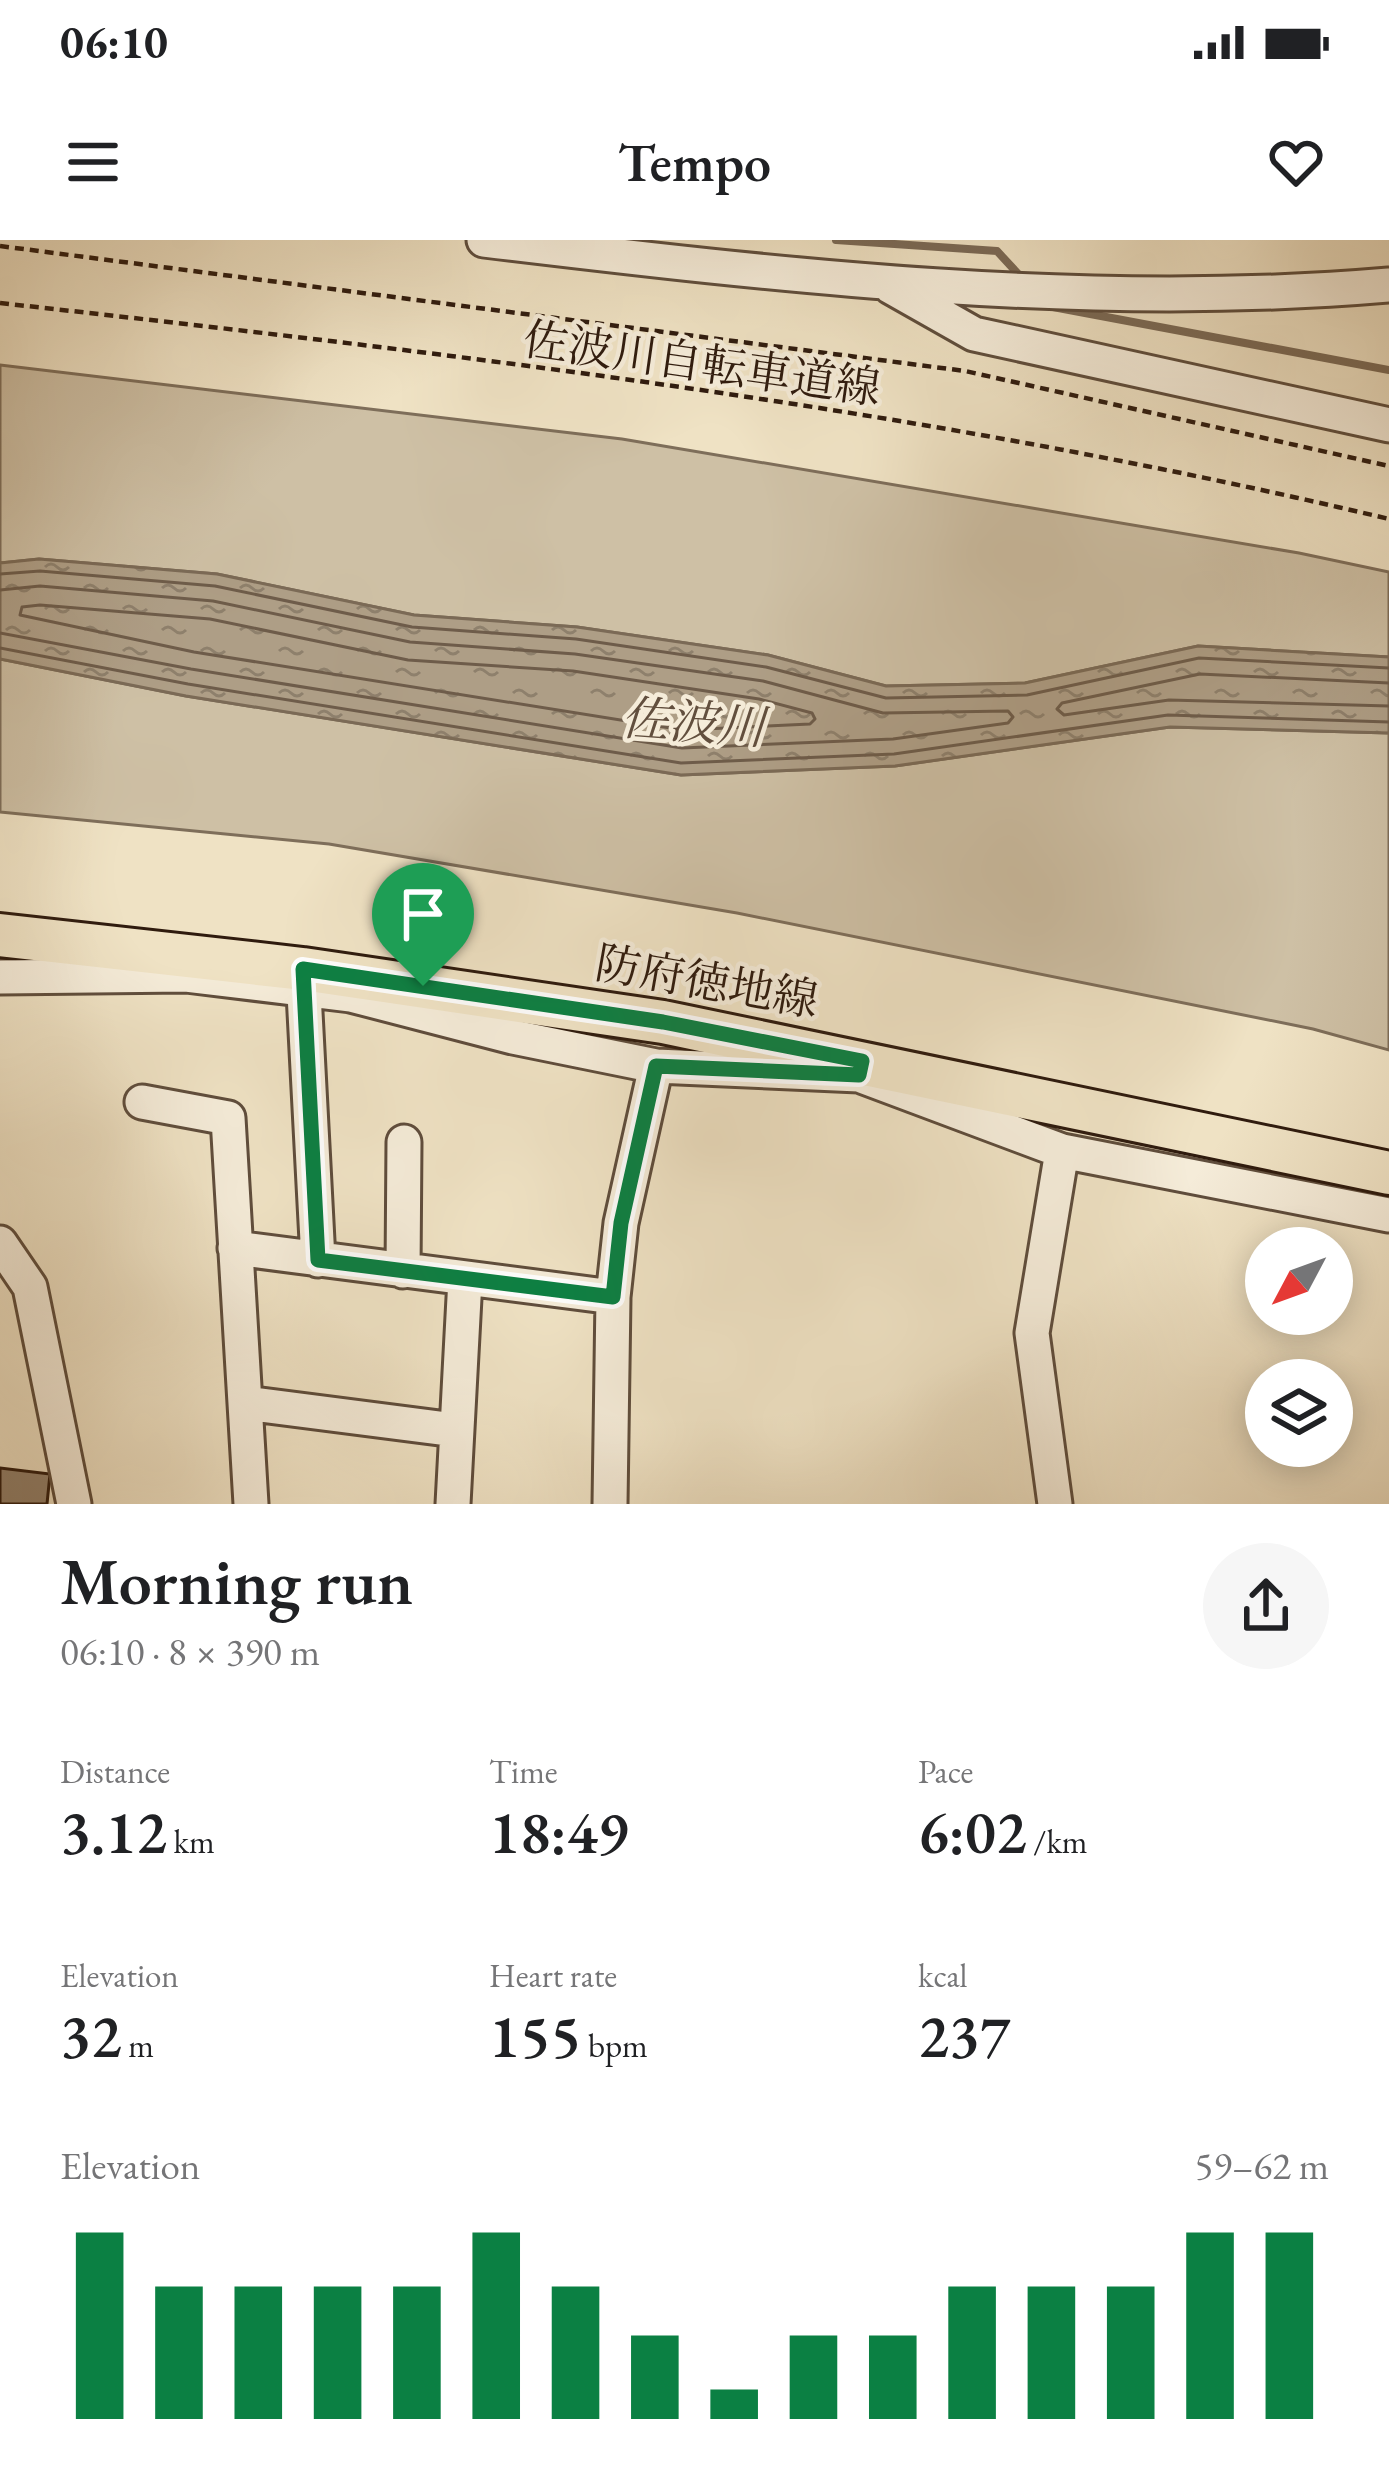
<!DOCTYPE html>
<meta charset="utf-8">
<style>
body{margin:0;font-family:"EB Garamond","Noto Serif JP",serif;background:#f6f6f6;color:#202124;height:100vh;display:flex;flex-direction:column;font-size:45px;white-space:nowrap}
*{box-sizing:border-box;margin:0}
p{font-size:39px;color:#757577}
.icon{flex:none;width:66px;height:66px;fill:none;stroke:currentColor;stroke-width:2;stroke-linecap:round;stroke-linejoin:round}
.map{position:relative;height:1264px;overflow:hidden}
.panel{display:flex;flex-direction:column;background:#fff;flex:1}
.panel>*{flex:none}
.needle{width:78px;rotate:229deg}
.controls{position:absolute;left:1245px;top:987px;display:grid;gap:24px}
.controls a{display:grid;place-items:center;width:108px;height:108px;border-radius:50%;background:#fff;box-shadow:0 6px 30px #0003;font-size:60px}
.pin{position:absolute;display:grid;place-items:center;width:102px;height:102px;color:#fff;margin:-123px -51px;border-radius:50% 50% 50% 0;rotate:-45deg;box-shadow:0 0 12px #0007}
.pin .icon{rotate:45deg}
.round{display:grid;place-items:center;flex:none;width:126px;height:126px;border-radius:63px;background:#f6f6f6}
.head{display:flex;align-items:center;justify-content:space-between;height:204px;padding:0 60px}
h1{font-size:66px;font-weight:600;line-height:90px}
.figures{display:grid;grid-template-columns:repeat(3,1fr);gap:18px;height:204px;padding:12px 60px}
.figures div{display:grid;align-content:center}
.figures b{font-size:60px;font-weight:600}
.figures small{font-size:33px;font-weight:400}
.figures p{font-size:33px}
.chart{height:336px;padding:24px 60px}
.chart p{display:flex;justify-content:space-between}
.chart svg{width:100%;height:216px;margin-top:12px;stroke:#0b8043;stroke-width:6}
.status{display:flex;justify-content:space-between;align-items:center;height:84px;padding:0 60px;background:#fff;direction:ltr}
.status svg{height:33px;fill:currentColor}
header{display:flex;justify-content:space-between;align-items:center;height:156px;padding:0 60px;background:#fff;font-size:54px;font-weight:600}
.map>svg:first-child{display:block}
.green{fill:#cec0a5;stroke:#7e6e5a;stroke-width:3}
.water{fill:url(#water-ripples);stroke:#7b6a56;stroke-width:3}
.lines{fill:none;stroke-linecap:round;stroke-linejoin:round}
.shore{stroke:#6e5c4a;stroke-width:3}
.stream{stroke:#7b6a56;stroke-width:8}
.building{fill:#93826d;stroke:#2f1b0e;stroke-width:3}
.minor-casing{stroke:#5f4d3c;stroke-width:39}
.major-casing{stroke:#2f1b0e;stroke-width:48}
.path{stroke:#2f1b0e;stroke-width:4.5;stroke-dasharray:9 6;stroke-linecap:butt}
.minor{stroke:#f5ecd9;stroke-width:33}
.major{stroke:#efe2c4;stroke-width:42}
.route-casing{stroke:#fff;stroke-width:24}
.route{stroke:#0b8043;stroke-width:15}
.labels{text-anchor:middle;stroke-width:9;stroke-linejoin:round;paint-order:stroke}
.street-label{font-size:45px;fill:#2f1b0e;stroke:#f5ecd9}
.water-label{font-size:48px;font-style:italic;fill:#624f3e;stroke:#f5ecd9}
</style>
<div class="status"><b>06:10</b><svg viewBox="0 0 49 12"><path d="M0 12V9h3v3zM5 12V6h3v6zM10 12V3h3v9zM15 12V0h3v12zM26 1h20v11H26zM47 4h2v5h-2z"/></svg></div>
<header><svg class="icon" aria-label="menu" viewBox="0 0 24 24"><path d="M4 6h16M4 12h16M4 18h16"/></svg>Tempo<svg class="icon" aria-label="heart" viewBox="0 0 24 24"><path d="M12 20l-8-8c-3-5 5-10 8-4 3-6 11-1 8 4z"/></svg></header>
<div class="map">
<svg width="1389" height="1264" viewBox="0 0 1389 1264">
<defs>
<pattern id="water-ripples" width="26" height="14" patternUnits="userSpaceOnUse" patternTransform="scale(3)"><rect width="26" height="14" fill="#ae9e86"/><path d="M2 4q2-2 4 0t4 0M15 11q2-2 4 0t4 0" fill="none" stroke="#8e806c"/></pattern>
</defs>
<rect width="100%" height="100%" fill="#efe2c4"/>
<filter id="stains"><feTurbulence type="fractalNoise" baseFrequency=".00167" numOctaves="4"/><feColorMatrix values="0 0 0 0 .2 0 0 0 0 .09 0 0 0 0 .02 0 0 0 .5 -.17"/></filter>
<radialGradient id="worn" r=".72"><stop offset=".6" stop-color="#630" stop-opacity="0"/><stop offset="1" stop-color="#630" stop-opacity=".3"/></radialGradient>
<path class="green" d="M0 125 622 199 1299 313 1389 332V417L1198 406 1025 443 886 446 768 415 577 387 414 375 217 334 39 319 0 323Z
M0 419 186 456 681 535 895 526 1170 487 1389 493V810L1313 789 737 673 329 604 0 572Z"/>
<path class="water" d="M39 319 217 334 414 375 577 387 768 415 886 446 1025 443 1198 406 1389 417V493L1170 487 895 526 681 535 186 456 0 419V323Z"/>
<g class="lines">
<path class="shore" d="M0 334 40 331 215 346 412 387 576 399 766 427 886 458 1027 455 1199 418 1389 428
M0 350 40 346 213 361 410 402 575 414 763 441 883 473 1008 471 1013 477 1008 483 893 499 682 508 191 429 0 393
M40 365 210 379 408 420 573 431 759 459 812 473 815 479 810 484 683 490 194 412 20 375 22 367Z
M0 408 188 444 681 523 894 514 1168 475 1389 482
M1389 443 1200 434 1062 463 1057 469 1064 475 1169 460 1389 466"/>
<path class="stream" d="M836 0 997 11 1021 37
M1053 67 1389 130"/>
</g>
<path class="building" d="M0 1228 50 1234 47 1264H0Z"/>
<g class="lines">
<g class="minor-casing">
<path id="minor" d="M484 0C783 36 1087 71 1389 45
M891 47 974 94 1389 185
M303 734 318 1020
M0 737 186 735 351 755 513 797 656 826 859 835 1062 911 1389 975
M142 862 228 878 251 1264
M0 1003 30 1047 74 1264
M235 1008 613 1057
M403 1031 404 902
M245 1163 455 1190
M453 1264 465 1039
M610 1264 613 1057 621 983 656 826
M1055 1264 1032 1093 1062 911"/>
</g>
<g class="major-casing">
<path id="major" d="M0 695 303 729 663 782 1389 933"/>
</g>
<path class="path" d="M0 6 965 131 1389 226
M0 63C466 115 933 170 1389 279"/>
<use href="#minor" class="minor"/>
<use href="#major" class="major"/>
</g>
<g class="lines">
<g class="route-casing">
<path id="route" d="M303 729 663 782 862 821 859 835 656 826 621 983 613 1057 318 1020Z"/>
</g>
<use href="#route" class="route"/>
</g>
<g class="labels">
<g class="street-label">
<text transform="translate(702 123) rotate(8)" y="16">佐波川自転車道線</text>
<text transform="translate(707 741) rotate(10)" y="16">防府徳地線</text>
</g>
<g class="water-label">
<text transform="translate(693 482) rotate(4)" y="17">佐波川</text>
</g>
</g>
<rect width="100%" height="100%" filter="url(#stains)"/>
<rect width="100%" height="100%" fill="url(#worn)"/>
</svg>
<div class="controls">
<a><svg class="needle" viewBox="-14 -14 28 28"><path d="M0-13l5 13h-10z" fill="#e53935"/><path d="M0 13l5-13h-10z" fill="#757577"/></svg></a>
<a><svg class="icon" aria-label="layers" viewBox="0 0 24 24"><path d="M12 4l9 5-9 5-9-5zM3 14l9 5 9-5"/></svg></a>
</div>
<div class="pin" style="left:423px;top:746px;background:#1e9e55"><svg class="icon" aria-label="arrive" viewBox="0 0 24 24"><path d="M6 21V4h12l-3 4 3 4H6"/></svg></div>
</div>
<section class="panel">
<div class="head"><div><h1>Morning run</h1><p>06:10 · 8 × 390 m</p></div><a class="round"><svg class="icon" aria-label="share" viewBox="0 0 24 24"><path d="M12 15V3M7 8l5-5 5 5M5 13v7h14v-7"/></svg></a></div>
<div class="figures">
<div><p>Distance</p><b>3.12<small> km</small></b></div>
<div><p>Time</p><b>18:49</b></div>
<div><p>Pace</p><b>6:02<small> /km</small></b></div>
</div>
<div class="figures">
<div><p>Elevation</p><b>32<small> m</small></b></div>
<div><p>Heart rate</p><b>155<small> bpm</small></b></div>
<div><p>kcal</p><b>237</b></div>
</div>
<div class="chart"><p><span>Elevation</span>59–62 m</p>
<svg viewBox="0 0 160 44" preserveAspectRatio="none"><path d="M5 44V6M15 44V17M25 44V17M35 44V17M45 44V17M55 44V6M65 44V17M75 44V27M85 44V38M95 44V27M105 44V27M115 44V17M125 44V17M135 44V17M145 44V6M155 44V6"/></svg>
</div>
</section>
